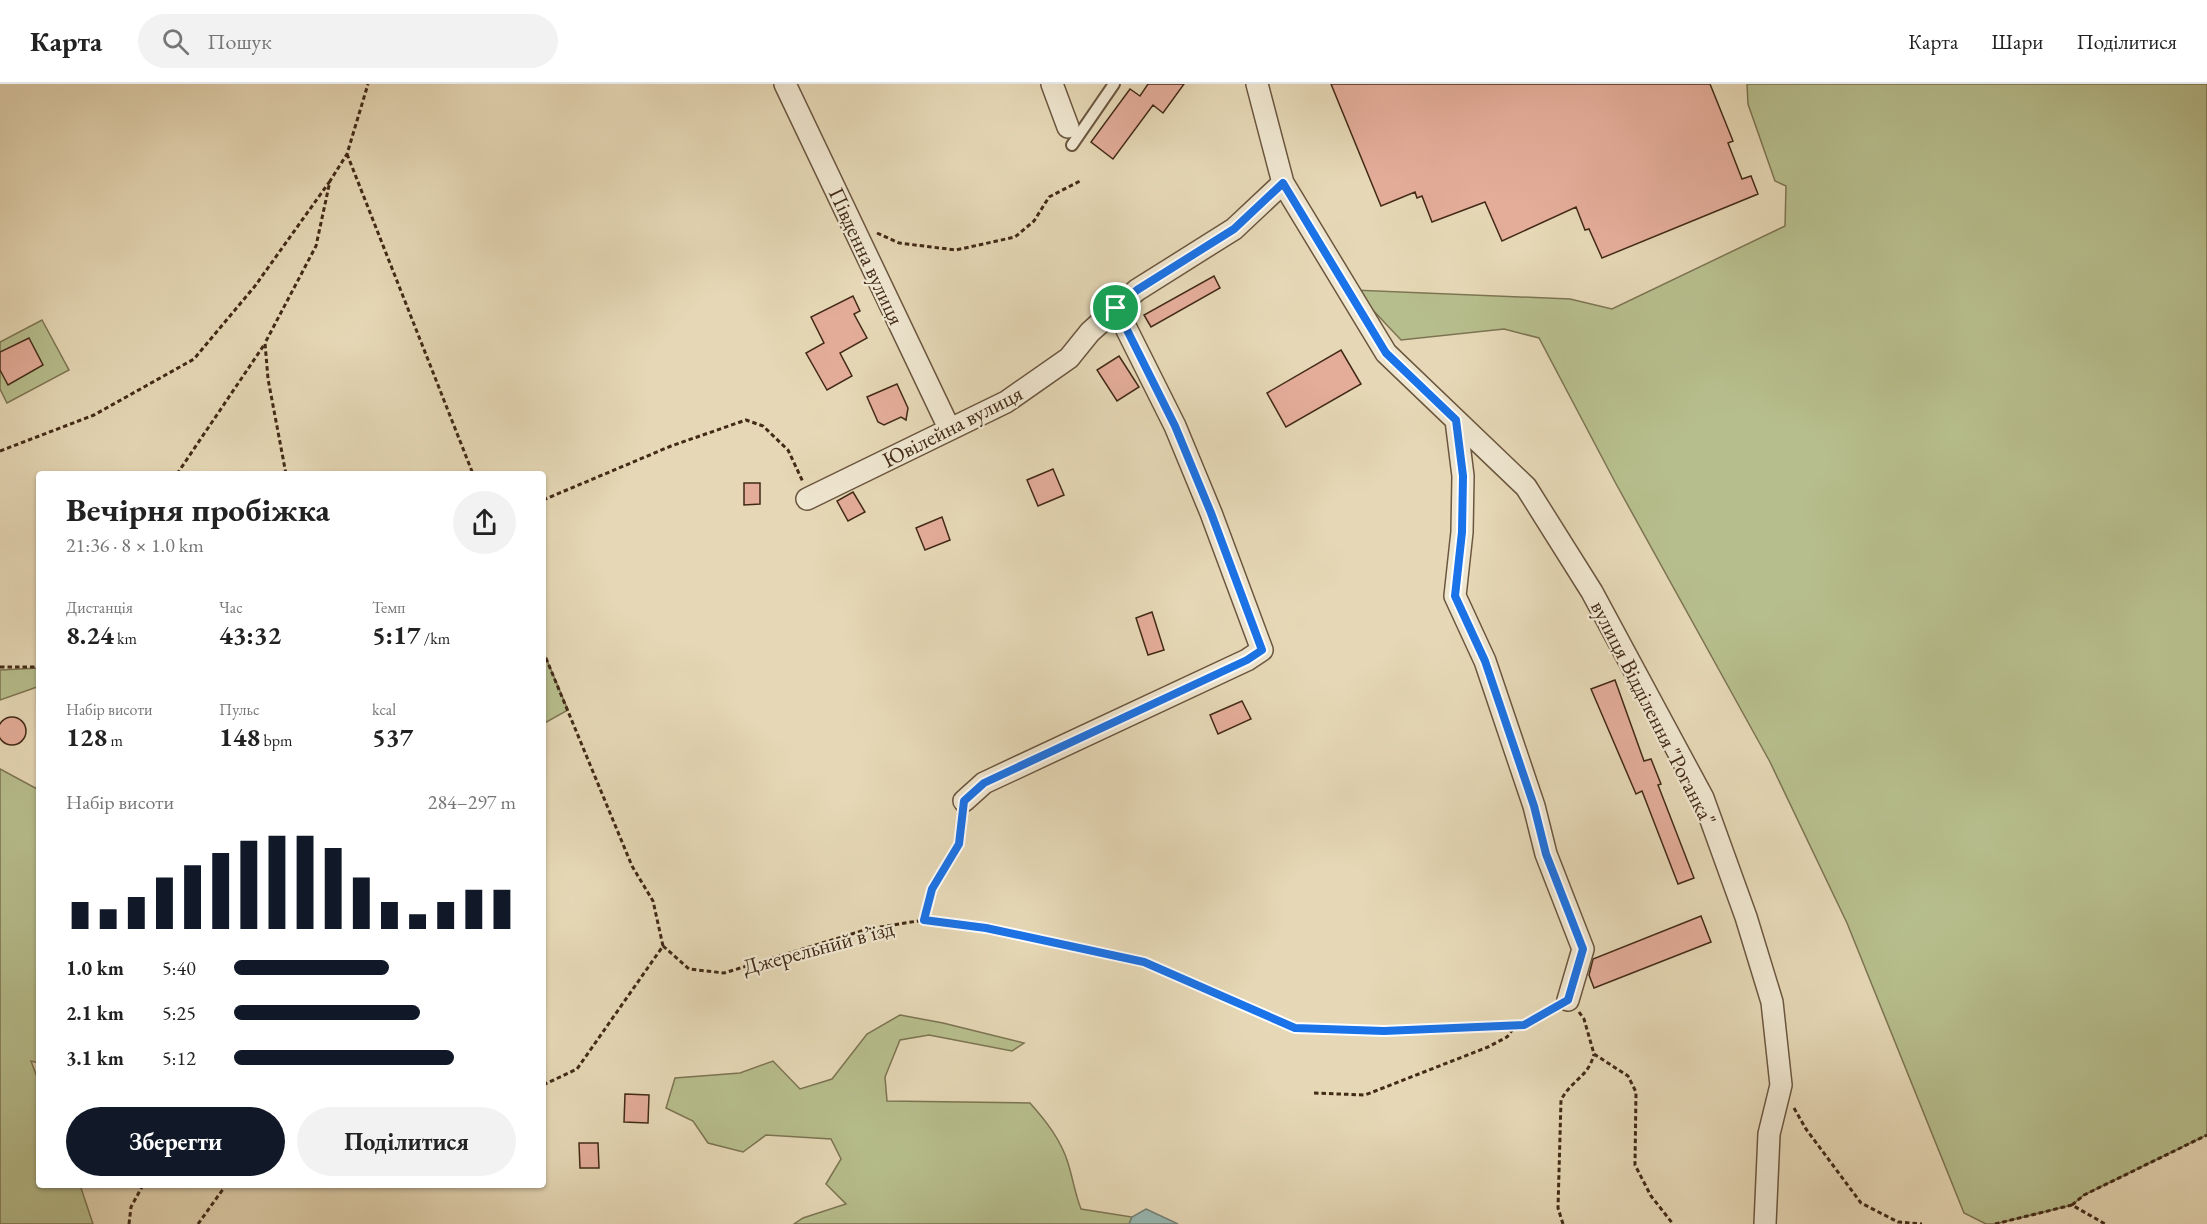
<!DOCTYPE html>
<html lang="uk">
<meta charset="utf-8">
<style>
body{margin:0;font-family:"EB Garamond",serif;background:#f2f2f2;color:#222;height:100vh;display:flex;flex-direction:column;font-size:22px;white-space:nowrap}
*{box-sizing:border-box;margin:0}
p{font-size:20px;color:#767676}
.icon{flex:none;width:33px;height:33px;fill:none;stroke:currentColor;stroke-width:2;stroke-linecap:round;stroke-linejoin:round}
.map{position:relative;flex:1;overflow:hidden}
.side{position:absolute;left:36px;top:387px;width:510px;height:717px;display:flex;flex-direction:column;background:#fff;border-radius:6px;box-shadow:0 2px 4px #0004}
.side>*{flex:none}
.pin{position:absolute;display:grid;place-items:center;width:51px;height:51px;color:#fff;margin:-26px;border:3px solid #fff;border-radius:50%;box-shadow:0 2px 6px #0007}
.round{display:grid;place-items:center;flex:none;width:63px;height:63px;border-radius:32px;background:#f2f2f2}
.overview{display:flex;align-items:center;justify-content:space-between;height:102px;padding:0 30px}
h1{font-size:33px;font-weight:700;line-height:45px}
.stats{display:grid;grid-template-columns:repeat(3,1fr);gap:9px;height:102px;padding:6px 30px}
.stats div{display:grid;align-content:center}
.stats b{font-size:26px;font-weight:700}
.stats small{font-size:16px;font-weight:400}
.stats p{font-size:16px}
.chart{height:168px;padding:12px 30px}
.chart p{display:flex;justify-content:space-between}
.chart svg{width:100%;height:108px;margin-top:6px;stroke:#111827;stroke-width:6}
.button{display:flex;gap:12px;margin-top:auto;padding:12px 30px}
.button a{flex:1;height:69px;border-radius:36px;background:#111827;color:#fff;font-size:24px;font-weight:700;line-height:69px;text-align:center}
.button a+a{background:#f2f2f2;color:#222}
ul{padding:0 30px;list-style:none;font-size:20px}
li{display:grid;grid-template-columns:96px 72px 1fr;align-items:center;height:45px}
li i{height:15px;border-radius:8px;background:#111827}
header{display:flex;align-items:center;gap:36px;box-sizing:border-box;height:84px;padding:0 30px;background:#fff;border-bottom:2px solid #e0e0e0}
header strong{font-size:28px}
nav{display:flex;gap:33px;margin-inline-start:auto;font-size:21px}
.search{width:420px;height:54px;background:#f2f2f2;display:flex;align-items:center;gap:15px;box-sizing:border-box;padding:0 21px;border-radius:33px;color:#767676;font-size:22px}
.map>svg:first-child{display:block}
.green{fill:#b7be8d;stroke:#7c7452;stroke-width:1.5}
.water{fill:#97b9b3;stroke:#758075;stroke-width:1.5}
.building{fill:#e4ad9a;stroke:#422a17;stroke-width:1.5}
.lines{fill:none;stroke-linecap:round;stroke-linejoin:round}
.service-casing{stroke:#6b563f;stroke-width:14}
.minor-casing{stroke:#6b563f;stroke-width:24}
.path{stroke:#422a17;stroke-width:3;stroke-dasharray:4.5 3;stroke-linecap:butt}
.service{stroke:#efe6d0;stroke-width:10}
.minor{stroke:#efe6d0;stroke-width:21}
.route-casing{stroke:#fff;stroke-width:12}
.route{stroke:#1a73e8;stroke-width:8}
.labels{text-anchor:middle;stroke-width:4.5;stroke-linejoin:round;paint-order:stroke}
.street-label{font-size:22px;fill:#422a17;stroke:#efe6d0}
</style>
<header>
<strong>Карта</strong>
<div class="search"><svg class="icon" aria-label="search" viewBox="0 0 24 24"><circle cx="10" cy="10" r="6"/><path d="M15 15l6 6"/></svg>Пошук</div>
<nav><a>Карта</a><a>Шари</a><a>Поділитися</a></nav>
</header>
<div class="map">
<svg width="2207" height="1140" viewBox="0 0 2207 1140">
<rect width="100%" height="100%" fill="#e6d8b6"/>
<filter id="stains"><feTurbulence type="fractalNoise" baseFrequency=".00333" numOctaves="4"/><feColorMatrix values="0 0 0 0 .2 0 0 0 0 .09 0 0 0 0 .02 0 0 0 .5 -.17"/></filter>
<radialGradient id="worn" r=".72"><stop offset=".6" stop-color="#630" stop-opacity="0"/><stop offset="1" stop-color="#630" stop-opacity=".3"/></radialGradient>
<path class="green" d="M1747 0H2207V1051L2084 1111 2072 1121 1995 1140H1986L1964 1129 1847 839 1770 678 1615 398 1539 254 1504 245 1401 256 1354 206 1570 215 1612 225 1785 142 1786 102 1775 97 1748 20Z
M42 236 69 286 7 319 0 305V258Z
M543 567 568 626 543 640Z
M39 584V608L37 603 0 616V586Z
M0 685 39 706V979L31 977 39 998V1101H80L93 1140H0Z
M900 931 943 939 1024 959 1012 967 929 951 900 956 885 993 887 1017 1030 1019C1046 1037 1061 1056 1068 1079 1073 1095 1075 1110 1081 1125L1132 1133 1129 1140H794L803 1134 846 1120 826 1100 841 1075 831 1055 766 1051 743 1068 708 1059 693 1037 666 1024 675 994 740 989 773 977 800 1005 832 995 867 950Z"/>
<path class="water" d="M1146 1125 1178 1140H1129L1132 1133Z"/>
<path class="building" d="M1148 0H1184L1163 29 1153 21 1113 75 1091 58 1130 5 1140 12Z
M1331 0H1710L1733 57 1728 59 1742 95 1751 92 1758 110 1602 174 1589 145 1585 146 1576 123 1502 157 1485 118 1432 138 1422 112 1417 114 1415 108 1381 122Z
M1214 192 1220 204 1151 243 1144 231Z
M853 212 860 227 854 230 867 254 840 269 852 292 827 306 806 269 824 259 811 233Z
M29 254 43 281 8 301 0 286V268Z
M1341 266 1361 300 1286 343 1267 309Z
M1119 272 1139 303 1117 317 1097 286Z
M897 300 908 324 906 336 901 333 884 341 878 338 867 313Z
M1053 385 1064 411 1038 422 1027 396Z
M744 399H760V420L744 421Z
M853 408 865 428 848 437 837 417Z
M942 433 950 456 925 466 916 444Z
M1152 528 1164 566 1148 571 1136 534Z
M1615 596 1644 677 1651 675 1661 700 1658 701 1694 794 1678 800 1642 707 1636 710 1591 605Z
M1242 617 1251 635 1218 650 1210 631Z
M-2 647a14 14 0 1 1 28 0a14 14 0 1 1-28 0Z
M1701 832 1711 858 1594 904 1589 891 1593 875Z
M625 1010 649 1011 648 1039 624 1038Z
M579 1059H598L599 1084H580Z"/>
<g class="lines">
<g class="service-casing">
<path id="service" d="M1072 61 1114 0"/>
</g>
<g class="minor-casing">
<path id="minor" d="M785 0 949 344
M1052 0 1068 43
M1257 0 1283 99 1386 269 1526 403 1592 508 1703 714 1746 833 1772 918 1781 1001 1769 1050 1765 1140
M1456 336 1463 392 1462 448 1455 512 1485 577 1534 722 1546 770 1583 865 1568 916
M807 415 1006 318 1069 274 1090 248 1137 206 1234 145 1283 99
M964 717 984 699 1247 576 1262 566 1211 429 1175 342 1116 224"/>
</g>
<path class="path" d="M347 70 473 390
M877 149 899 159 956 166 1015 153 1034 137 1049 113 1082 96
M0 367 94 331 194 275 255 202 330 97
M177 390 264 261
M286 390 268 295 265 259 316 162 330 97 347 70 368 0
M543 416 671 362 746 336 763 342 788 366 803 398
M543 567 632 782 653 817 663 862 577 985 543 1001
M0 583H39
M924 836 932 805 959 760 962 734
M663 862 689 885 724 889 868 845 924 836 986 844 1144 878 1295 944 1384 947 1524 941 1553 924
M1579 928 1584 935 1594 970 1628 992 1636 1008 1635 1081 1651 1112 1673 1140
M1314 1009 1365 1011 1488 963 1507 953 1516 941
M1794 1024 1806 1045 1861 1119 1898 1138 1922 1140
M2072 1121 2084 1111 2207 1051
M129 1140 131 1123 143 1101
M198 1140 226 1101
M1563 1140 1558 1124 1561 1016C1572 995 1588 994 1594 970
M1995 1140 2072 1121 2105 1140"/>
<use href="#service" class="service"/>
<use href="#minor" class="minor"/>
</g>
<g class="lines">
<g class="route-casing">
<path id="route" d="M1283 99 1386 269 1456 336 1463 392 1462 448 1455 512 1485 577 1534 722 1546 770 1583 865 1568 916 1524 941 1384 947 1295 944 1144 878 986 844 924 836 932 805 959 760 964 717 984 699 1247 576 1262 566 1211 429 1175 342 1116 224 1137 206 1234 145Z"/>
</g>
<use href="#route" class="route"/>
</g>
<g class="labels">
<g class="street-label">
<text transform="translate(867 172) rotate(65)" y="8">Південна вулиця</text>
<text transform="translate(952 342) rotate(-27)" y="8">Ювілейна вулиця</text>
<text transform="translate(1654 629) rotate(63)" y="8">вулиця Відділення "Роганка"</text>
<text transform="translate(818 863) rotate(-15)" y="8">Джерельний в’їзд</text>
</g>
</g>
<rect width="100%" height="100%" filter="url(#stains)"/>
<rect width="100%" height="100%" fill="url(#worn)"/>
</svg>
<div class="pin" style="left:1116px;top:224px;background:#1e9e55"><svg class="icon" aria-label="arrive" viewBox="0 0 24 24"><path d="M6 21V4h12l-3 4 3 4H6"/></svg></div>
<section class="side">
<div class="overview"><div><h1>Вечірня пробіжка</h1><p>21:36 · 8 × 1.0 km</p></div><a class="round"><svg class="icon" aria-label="share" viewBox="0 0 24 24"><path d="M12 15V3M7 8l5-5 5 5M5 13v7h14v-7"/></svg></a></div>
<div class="stats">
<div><p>Дистанція</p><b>8.24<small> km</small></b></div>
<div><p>Час</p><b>43:32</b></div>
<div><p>Темп</p><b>5:17<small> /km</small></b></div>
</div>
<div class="stats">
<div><p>Набір висоти</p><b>128<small> m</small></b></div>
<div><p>Пульс</p><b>148<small> bpm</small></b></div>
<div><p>kcal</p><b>537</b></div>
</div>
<div class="chart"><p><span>Набір висоти</span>284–297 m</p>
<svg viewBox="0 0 160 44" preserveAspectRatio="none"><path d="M5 44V33M15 44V36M25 44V31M35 44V23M45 44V18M55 44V13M65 44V8M75 44V6M85 44V6M95 44V11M105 44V23M115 44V33M125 44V38M135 44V33M145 44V28M155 44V28"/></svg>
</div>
<ul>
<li><b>1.0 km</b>5:40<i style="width:55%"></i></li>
<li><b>2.1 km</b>5:25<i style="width:66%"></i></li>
<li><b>3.1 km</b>5:12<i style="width:78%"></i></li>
</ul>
<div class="button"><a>Зберегти</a><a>Поділитися</a></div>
</section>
</div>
